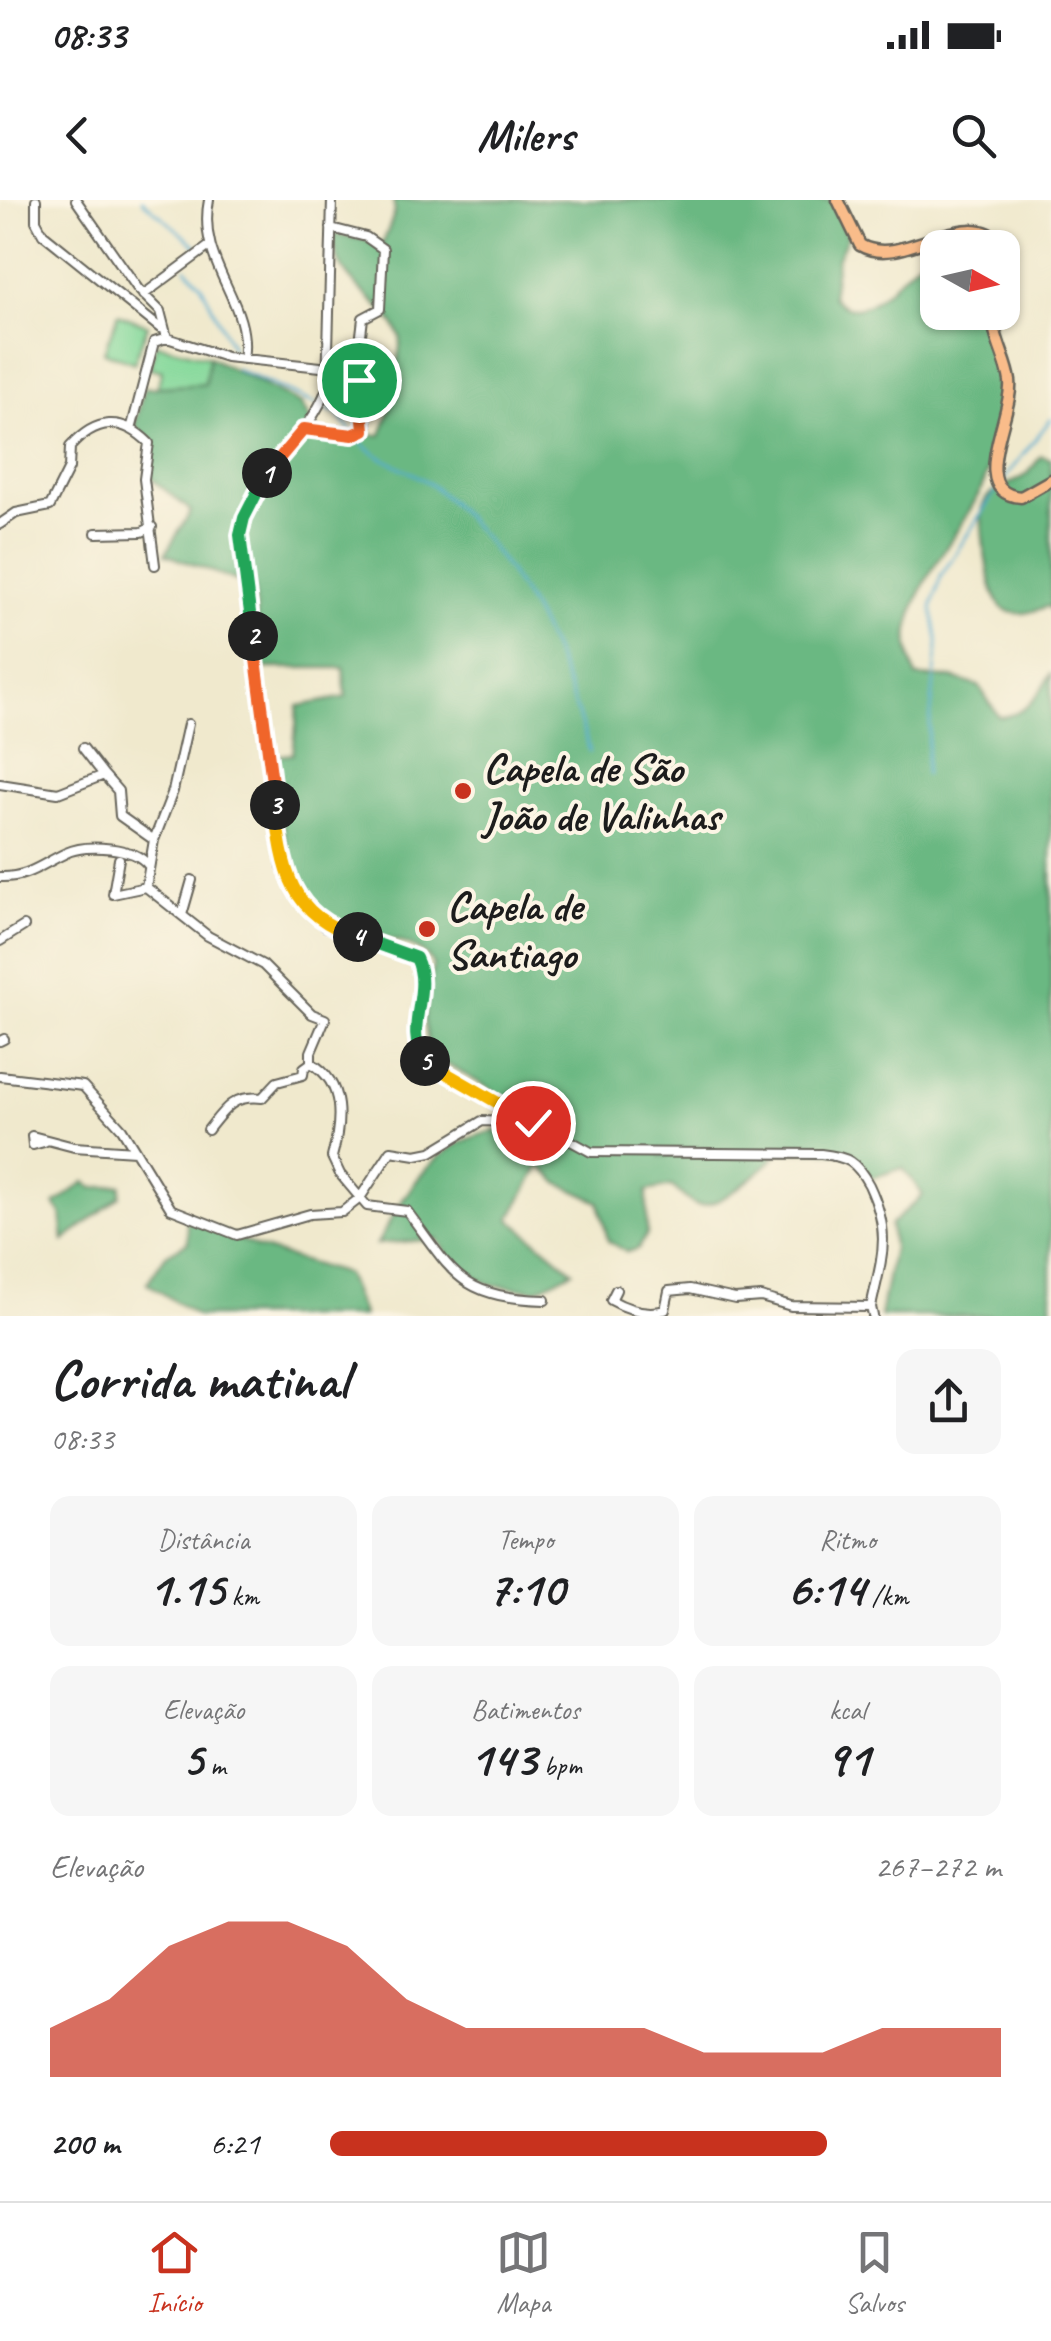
<!DOCTYPE html>
<html lang="pt">
<meta charset="utf-8">
<style>
body{margin:0;font-family:Caveat,sans-serif;background:#f6f6f6;color:#202124;height:100vh;display:flex;flex-direction:column;font-size:38px;white-space:nowrap}
*{box-sizing:border-box;margin:0}
p{font-size:32px;color:#757577}
.icon{flex:none;width:55px;height:55px;fill:none;stroke:currentColor;stroke-width:2;stroke-linecap:round;stroke-linejoin:round}
.map{position:relative;height:1116px;overflow:hidden}
.details{display:flex;flex-direction:column;background:#fff;flex:1}
.details>*{flex:none}
.needle{width:65px;rotate:98deg}
.tools{position:absolute;left:920px;top:30px;display:grid;gap:20px}
.tools a{display:grid;place-items:center;width:100px;height:100px;border-radius:20px;background:#fff;box-shadow:0 2px 8px #0004;font-size:50px}
.pin{position:absolute;display:grid;place-items:center;width:85px;height:85px;color:#fff;margin:-42px;border:5px solid #fff;border-radius:50%;box-shadow:0 2px 10px #0007}
.km{position:absolute;width:50px;height:50px;margin:-25px;border-radius:50%;background:#222;color:#fff;font-size:28px;line-height:50px;text-align:center}
.round{display:grid;place-items:center;flex:none;width:105px;height:105px;border-radius:20px;background:#f6f6f6}
.overview{display:flex;align-items:center;justify-content:space-between;height:170px;padding:0 50px}
h1{font-size:55px;font-weight:600;line-height:75px}
.metrics{display:grid;grid-template-columns:repeat(3,1fr);gap:15px;height:170px;padding:10px 50px}
.metrics div{display:grid;align-content:center;border-radius:20px;background:#f6f6f6;text-align:center}
.metrics b{font-size:50px;font-weight:600}
.metrics small{font-size:28px;font-weight:400}
.metrics p{font-size:28px}
.chart{height:280px;padding:20px 50px}
.chart p{display:flex;justify-content:space-between}
.chart svg{width:100%;height:180px;margin-top:10px;fill:#c8321e;opacity:.7}
ul{padding:0 50px;list-style:none;font-size:32px}
li{display:grid;grid-template-columns:160px 120px 1fr;align-items:center;height:75px}
li i{height:25px;border-radius:12px;background:#c8321e}
.status{display:flex;justify-content:space-between;align-items:center;height:70px;padding:0 50px;background:#fff;direction:ltr}
.status svg{height:28px;fill:currentColor}
header{display:flex;justify-content:space-between;align-items:center;height:130px;padding:0 50px;background:#fff;font-size:45px;font-weight:600}
.menu{display:flex;justify-content:space-around;align-items:center;height:140px;border-top:2px solid #e0e0e0;background:#fff;font-size:28px;color:#757577}
.menu a{display:grid;justify-items:center;gap:5px}
.menu .on{color:#c8321e}
.map>svg:first-child{display:block}
.green{fill:#83d89a;stroke:#507a5b;stroke-width:2.5}
.forest{fill:#6ab882;stroke:#436a4f;stroke-width:2.5}
.lines{fill:none;stroke-linecap:round;stroke-linejoin:round}
.stream{stroke:#53acd1;stroke-width:2.5}
.minor-casing{stroke:#66645a;stroke-width:12}
.major-casing{stroke:#66645a;stroke-width:15}
.minor{stroke:#fff;stroke-width:8}
.major{stroke:#f9bc8a;stroke-width:10}
.split-1-casing{stroke:#fff;stroke-width:20}
.split-2-casing{stroke:#fff;stroke-width:20}
.split-3-casing{stroke:#fff;stroke-width:20}
.split-4-casing{stroke:#fff;stroke-width:20}
.split-5-casing{stroke:#fff;stroke-width:20}
.split-6-casing{stroke:#fff;stroke-width:20}
.split-1{stroke:#f0652b;stroke-width:12}
.split-2{stroke:#22a559;stroke-width:12}
.split-3{stroke:#f0652b;stroke-width:12}
.split-4{stroke:#f5b400;stroke-width:12}
.split-5{stroke:#22a559;stroke-width:12}
.split-6{stroke:#f5b400;stroke-width:12}
.poi-dot{fill:#c8321e;stroke:#fcf5e5;stroke-width:4}
.labels{text-anchor:middle;stroke-width:8;stroke-linejoin:round;paint-order:stroke}
.poi-label{font-size:42px;font-weight:bold;fill:#1c1c1c;stroke:#fcf5e5;text-anchor:start}
</style>
<div class="status"><b>08:33</b><svg viewBox="0 0 49 12"><path d="M0 12V9h3v3zM5 12V6h3v6zM10 12V3h3v9zM15 12V0h3v12zM26 1h20v11H26zM47 4h2v5h-2z"/></svg></div>
<header><svg class="icon" aria-label="back" viewBox="0 0 24 24"><path d="M15 5l-7 7 7 7"/></svg>Milers<svg class="icon" aria-label="search" viewBox="0 0 24 24"><circle cx="10" cy="10" r="6"/><path d="M15 15l6 6"/></svg></header>
<div class="map">
<svg width="1051" height="1116" viewBox="0 0 1051 1116">
<rect width="100%" height="100%" fill="#fcf5e5"/>
<filter id="ink" filterUnits="userSpaceOnUse"><feTurbulence type="fractalNoise" baseFrequency=".01" numOctaves="2"/><feDisplacementMap in="SourceGraphic" scale="20" xChannelSelector="R" yChannelSelector="G"/><feConvolveMatrix kernelMatrix="1 2 1 2 8 2 1 2 1" color-interpolation-filters="sRGB"/></filter>
<filter id="wash" filterUnits="userSpaceOnUse"><feTurbulence type="fractalNoise" baseFrequency=".0048" numOctaves="4" result="noise"/><feDisplacementMap in="SourceGraphic" scale="40" xChannelSelector="R" yChannelSelector="G"/><feGaussianBlur stdDeviation="2.25" result="paint"/><feColorMatrix in="noise" values="0 0 0 0 0 0 0 0 0 0 0 0 0 0 0 0 0 1.4 0 .05"/><feComposite in="paint" operator="in"/></filter>
<g filter="url(#wash)">
<rect width="100%" height="100%" fill="#f0e9cd"/>
<path class="green" d="M118 114 148 125 134 163 104 152Z
M156 144 209 157 205 184 156 190 162 171 150 168Z"/>
<path class="forest" d="M393 0H832L848 36 837 59 832 97C862 131 895 78 920 60L937 64 938 112 991 113C988 144 1008 171 1006 202 998 229 993 259 983 285 958 344 883 408 917 477L952 478 979 486 999 517C1026 516 1039 495 1051 473V1116H880L893 1047 890 1025 923 995 903 968 871 978 853 954 815 951 658 956 777 955C762 970 718 1010 696 1005 686 1002 680 991 671 986L647 991V1034L638 1049 627 1052 608 1041 599 1002 560 984 540 966 510 1019 573 1071 536 1090 492 1085 459 1071 437 1039 377 1044C413 979 444 926 527 929L540 917 430 855 424 820 433 764 425 754C400 736 365 737 337 724 283 699 280 607 275 556L293 554 298 506 346 497 343 468H262L254 387 165 354 191 311 147 275 151 242 135 226 144 188 205 184 209 157 301 204 318 233 381 235 392 204 388 172 398 161 401 138C388 100 331 85 334 34L383 43 395 12Z
M1041 256 1051 259V412L1049 406C1035 411 1018 418 1004 409 989 401 978 321 983 305 990 285 1013 286 1027 274 1033 269 1036 262 1041 256Z
M85 982 93 988 121 985 120 996 64 1041 61 1014 55 1004Z
M186 1015 259 1048 346 1074 363 1116H197L147 1083 166 1055 188 1042Z"/>
<g class="lines">
<path class="stream" d="M142 0 199 48
M186 68 201 84 232 148
M236 169 316 204
M327 209 338 214 350 230
M357 238C378 263 411 267 435 288 516 358 560 451 590 552
M1001 283 1051 219
M925 574 938 442 932 407 941 376 996 290"/>
</g>
</g>
<g filter="url(#ink)">
<g class="lines">
<g class="minor-casing">
<path id="minor" d="M36 0V21L43 34 160 128
M76 0 138 89 160 111 167 138
M209 0C196 64 253 102 243 159
M332 0 327 188C307 243 251 275 240 335L282 666 291 685 325 726 416 758C433 793 402 829 424 861L591 952 821 954C848 957 856 961 869 985 892 1034 882 1056 871 1107L873 1116
M143 95 208 47
M132 226 154 142 167 138 226 157 330 168
M304 229 353 235 367 224C360 187 357 156 363 118L380 109 383 49 366 37 331 28
M0 324 16 313 50 306 69 268 70 247C96 218 122 216 149 243L144 279 155 365
M96 333 142 332 152 327
M188 524 173 591 154 640 146 687 208 736 263 765 312 814 325 819 311 852V863C346 883 341 924 332 957L340 974 367 1006 407 1011C455 1075 459 1097 545 1100
M83 548 104 575
M0 584 58 593 104 575 118 591 120 616 154 640
M119 659 113 694 146 687
M0 677C28 678 42 664 66 653 87 643 135 647 148 665
M182 715 192 680
M0 741 24 726
M0 841 4 839
M0 876 83 886 122 929 171 1009 237 1035 310 1014 342 1012 360 998 391 951 416 955 431 952 482 921 531 923
M208 930C225 908 233 895 262 898L277 882 303 875 304 868 311 863
M44 942 33 945 32 936 74 947 135 951
M616 1090 611 1100C627 1109 647 1115 665 1110L669 1091 690 1089 735 1099 761 1097 791 1106 871 1107"/>
</g>
<g class="major-casing">
<path id="major" d="M838 0 860 45C903 71 969 0 1003 46 1012 62 1009 76 1002 91
M994 112C991 136 1007 158 1010 181 1014 213 966 293 1021 297L1051 280"/>
</g>
<use href="#minor" class="minor"/>
<use href="#major" class="major"/>
</g>
</g>
<g class="lines" filter="url(#ink)">
<g class="split-1-casing">
<path id="split-1" d="M267 273 304 229 353 235 364 230 359 180"/>
</g>
<g class="split-2-casing">
<path id="split-2" d="M253 436 240 335 244 318 267 273"/>
</g>
<g class="split-3-casing">
<path id="split-3" d="M253 436 275 605"/>
</g>
<g class="split-4-casing">
<path id="split-4" d="M275 605C283 670 289 715 358 737"/>
</g>
<g class="split-5-casing">
<path id="split-5" d="M358 737 416 758C433 793 402 829 425 861"/>
</g>
<g class="split-6-casing">
<path id="split-6" d="M425 861 533 923"/>
</g>
<use href="#split-1" class="split-1"/>
<use href="#split-2" class="split-2"/>
<use href="#split-3" class="split-3"/>
<use href="#split-4" class="split-4"/>
<use href="#split-5" class="split-5"/>
<use href="#split-6" class="split-6"/>
</g>
<g class="poi-dot">
<circle cx="463" cy="591" r="10"/>
<circle cx="427" cy="729" r="10"/>
</g>
<g class="labels">
<g class="poi-label">
<text x="483" y="582">Capela de São<tspan x="483" dy="48">João de Valinhas</tspan></text>
<text x="447" y="720">Capela de<tspan x="447" dy="48">Santiago</tspan></text>
</g>
</g>
</svg>
<div class="tools">
<a><svg class="needle" viewBox="-14 -14 28 28"><path d="M0-13l5 13h-10z" fill="#e53935"/><path d="M0 13l5-13h-10z" fill="#757577"/></svg></a>
</div>
<div class="pin" style="left:359px;top:180px;background:#1e9e55"><svg class="icon" aria-label="arrive" viewBox="0 0 24 24"><path d="M6 21V4h12l-3 4 3 4H6"/></svg></div>
<div class="pin" style="left:533px;top:923px;background:#d93025"><svg class="icon" aria-label="check" viewBox="0 0 24 24"><path d="M5 12l5 5 9-10"/></svg></div>
<b class="km" style="left:267px;top:273px">1</b>
<b class="km" style="left:253px;top:436px">2</b>
<b class="km" style="left:275px;top:605px">3</b>
<b class="km" style="left:358px;top:737px">4</b>
<b class="km" style="left:425px;top:861px">5</b>
</div>
<section class="details">
<div class="overview"><div><h1>Corrida matinal</h1><p>08:33</p></div><a class="round"><svg class="icon" aria-label="share" viewBox="0 0 24 24"><path d="M12 15V3M7 8l5-5 5 5M5 13v7h14v-7"/></svg></a></div>
<div class="metrics">
<div><p>Distância</p><b>1.15<small> km</small></b></div>
<div><p>Tempo</p><b>7:10</b></div>
<div><p>Ritmo</p><b>6:14<small> /km</small></b></div>
</div>
<div class="metrics">
<div><p>Elevação</p><b>5<small> m</small></b></div>
<div><p>Batimentos</p><b>143<small> bpm</small></b></div>
<div><p>kcal</p><b>91</b></div>
</div>
<div class="chart"><p><span>Elevação</span>267–272 m</p>
<svg viewBox="0 0 160 44" preserveAspectRatio="none"><path d="M0 44V32L10 25L20 12L30 6L40 6L50 12L60 25L70 32L80 32L90 32L100 32L110 38L120 38L130 38L140 32L150 32L160 32V44z"/></svg>
</div>
<ul>
<li><b>200 m</b>6:21<i style="width:74%"></i></li>
</ul>
</section>
<nav class="menu">
<a class="on"><svg class="icon" aria-label="home" viewBox="0 0 24 24"><path d="M3 11l9-7 9 7M6 9v11h12V9"/></svg>Início</a>
<a><svg class="icon" aria-label="map" viewBox="0 0 24 24"><path d="M3 6l6-2 6 2 6-2v14l-6 2-6-2-6 2zM9 4v14M15 6v14"/></svg>Mapa</a>
<a><svg class="icon" aria-label="saved" viewBox="0 0 24 24"><path d="M7 4h10v16l-5-4-5 4z"/></svg>Salvos</a>
</nav>
